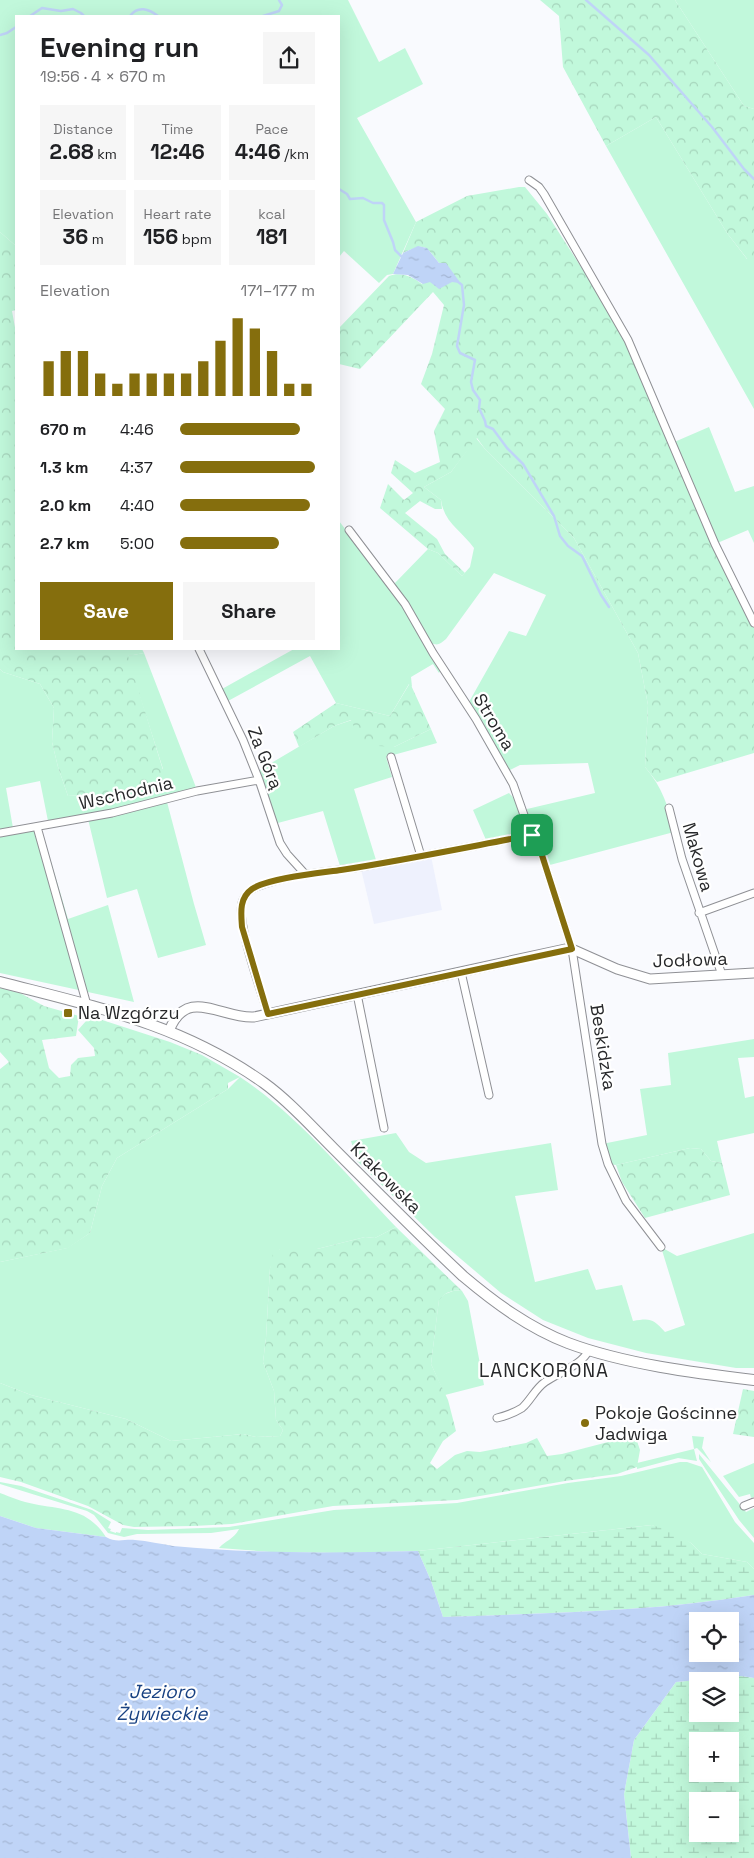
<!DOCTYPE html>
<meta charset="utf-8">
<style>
body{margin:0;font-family:"Space Grotesk",sans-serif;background:#f6f6f6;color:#202124;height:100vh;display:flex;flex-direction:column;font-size:19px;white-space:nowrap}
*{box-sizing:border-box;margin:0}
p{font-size:16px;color:#757577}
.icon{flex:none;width:28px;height:28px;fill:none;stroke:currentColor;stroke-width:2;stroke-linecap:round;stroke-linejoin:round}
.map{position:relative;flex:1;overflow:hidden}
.drawer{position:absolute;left:15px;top:15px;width:325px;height:635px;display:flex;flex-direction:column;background:#fff;border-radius:0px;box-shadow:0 5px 20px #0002}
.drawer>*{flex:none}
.fabs{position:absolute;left:689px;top:1612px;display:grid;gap:10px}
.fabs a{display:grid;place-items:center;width:50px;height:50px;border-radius:0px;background:#fff;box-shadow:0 5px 20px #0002;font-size:25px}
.pin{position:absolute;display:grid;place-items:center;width:42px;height:42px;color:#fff;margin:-21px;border-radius:10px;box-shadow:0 2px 8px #0006}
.round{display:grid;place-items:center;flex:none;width:52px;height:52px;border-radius:0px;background:#f6f6f6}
.summary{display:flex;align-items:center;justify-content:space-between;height:85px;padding:0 25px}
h1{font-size:28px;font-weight:600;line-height:38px}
.metrics{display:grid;grid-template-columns:repeat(3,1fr);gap:8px;height:85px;padding:5px 25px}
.metrics div{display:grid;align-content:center;border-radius:0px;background:#f6f6f6;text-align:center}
.metrics b{font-size:21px;font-weight:600}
.metrics small{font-size:14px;font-weight:400}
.metrics p{font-size:14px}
.chart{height:140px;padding:10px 25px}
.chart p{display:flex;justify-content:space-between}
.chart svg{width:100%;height:90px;margin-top:5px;stroke:#856e0d;stroke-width:6}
.button{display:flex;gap:10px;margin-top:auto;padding:10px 25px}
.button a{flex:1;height:58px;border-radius:0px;background:#856e0d;color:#fff;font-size:20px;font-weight:600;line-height:58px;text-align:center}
.button a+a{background:#f6f6f6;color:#202124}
ul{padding:0 25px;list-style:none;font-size:16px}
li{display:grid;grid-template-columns:80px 60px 1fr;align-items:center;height:38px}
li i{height:12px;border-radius:6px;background:#856e0d}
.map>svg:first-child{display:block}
.built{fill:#eef1fd}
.green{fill:#c1f8db}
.forest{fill:url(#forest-crowns)}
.wetland{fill:url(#wetland-marsh);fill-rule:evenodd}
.water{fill:url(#water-ripples);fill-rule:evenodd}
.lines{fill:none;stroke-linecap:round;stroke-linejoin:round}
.stream{stroke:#bfd4f7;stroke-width:2.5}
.minor-casing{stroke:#8f9095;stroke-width:9}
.tertiary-casing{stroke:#8f9095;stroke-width:11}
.secondary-casing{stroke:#8f9095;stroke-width:12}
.minor{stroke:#fff;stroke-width:7}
.tertiary{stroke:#fff;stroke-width:9}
.secondary{stroke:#fff;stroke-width:10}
.route-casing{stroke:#fff;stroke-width:10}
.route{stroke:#856e0d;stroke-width:6}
.poi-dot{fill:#856e0d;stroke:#fff;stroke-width:2}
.labels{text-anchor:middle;stroke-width:4.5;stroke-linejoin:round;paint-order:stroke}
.street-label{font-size:18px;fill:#27282a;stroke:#fff}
.poi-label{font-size:18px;fill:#27282a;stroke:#fff;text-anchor:start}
.neighbourhood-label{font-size:19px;letter-spacing:1px;fill:#27282a;stroke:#fff}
.water-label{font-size:19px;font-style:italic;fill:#194283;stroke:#fff}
</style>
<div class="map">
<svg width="754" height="1858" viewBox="0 0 754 1858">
<defs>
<pattern id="forest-crowns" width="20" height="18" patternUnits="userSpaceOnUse" patternTransform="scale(1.25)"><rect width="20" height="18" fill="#c1f8db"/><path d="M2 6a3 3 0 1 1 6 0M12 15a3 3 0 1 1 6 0" fill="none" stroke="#a6d5bc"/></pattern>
<pattern id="wetland-marsh" width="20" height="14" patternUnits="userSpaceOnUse" patternTransform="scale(1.25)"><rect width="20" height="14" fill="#c1f8db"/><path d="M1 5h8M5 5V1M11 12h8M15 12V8" fill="none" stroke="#a6d5bc"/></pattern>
<pattern id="water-ripples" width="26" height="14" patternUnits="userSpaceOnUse" patternTransform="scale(1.25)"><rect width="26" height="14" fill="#bfd4f7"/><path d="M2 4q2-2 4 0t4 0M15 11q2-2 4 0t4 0" fill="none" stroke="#a4b6d4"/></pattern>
</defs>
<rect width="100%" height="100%" fill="#f9fafe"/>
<path class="built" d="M431 856 442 910 374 924 361 869Z"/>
<path class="green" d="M0 0H348L379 62 405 48 423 84 357 118 416 222 393 274 387 275 379 283 344 251 339 257V16H16V246L0 232Z
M675 0H754V109L744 106Z
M656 117 727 233 747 259H754V409L606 146Z
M709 427 735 492 754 486V543L748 530 715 544 672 443Z
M476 438 485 449 574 538 638 653 648 705 645 767C662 787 669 807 674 832L546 866 531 835 527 809 595 793 588 763 520 765 508 771 469 702 509 631 526 636 546 595 494 573 446 639C440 644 438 646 431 643L413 611 394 584 428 549 438 553 462 576 470 567 474 548C462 531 444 523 441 500L424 487 451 472Z
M339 521 403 604 441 670 439 673 433 664 411 677 412 687 409 684 390 716 336 703 310 656 228 701 222 689 294 649H339Z
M144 653 197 790 136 806 48 821 40 781 6 788 13 828 0 830V669L3 672 40 684 54 708 52 742 58 767 68 796 100 794 163 769 127 656Z
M352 720 394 747 431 729 437 743 386 757 392 777 354 789 376 860 340 866 323 811 274 824 256 772 334 726Z
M509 793C519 802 524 820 525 834H511L486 840 473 810Z
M167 802 194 904 206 945 158 958 137 889 107 898 88 819 135 811Z
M41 828 68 919 108 905 134 1002 0 973V835Z
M754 1039V1057L738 1058 745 1098 754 1096V1133L717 1141 722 1163 711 1161 701 1149 690 1148 616 1165 608 1164 602 1144 647 1135 640 1089 671 1085 668 1053Z
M240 1077C300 1117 347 1176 396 1227L375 1238 365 1237 317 1249H280L270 1268 266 1338 263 1362 274 1391 276 1420 283 1430 280 1436 256 1437 243 1434 171 1441 126 1419 31 1395 0 1383V1262L67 1248 90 1233 102 1186 117 1158 228 1089Z
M396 1133 409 1152 426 1163 551 1143 558 1190 515 1196 535 1282 588 1269 596 1290 622 1285 633 1321C651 1318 653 1319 665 1332L685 1325 661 1247 677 1256 754 1233V1368H736L646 1353 588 1338 543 1320 501 1293 435 1237 357 1161 351 1141Z
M453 1291H462L468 1301 484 1385 445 1395 431 1364 439 1299 445 1294Z
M692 1436 704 1437 702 1448 711 1462 697 1448 694 1449 697 1461 678 1458 637 1469V1463L694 1449Z
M699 1454 746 1512 754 1508V1538L739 1520 699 1459Z
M680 1462H687L702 1467 735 1522 754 1543V1569L747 1562 702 1554 691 1543 652 1525 418 1551 345 1553 271 1552 219 1548C225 1541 234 1539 239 1529L211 1533 137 1534 124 1537 108 1533 94 1515 87 1511 0 1484V1482L21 1486 92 1510 111 1522 108 1528 111 1529 110 1531 116 1533V1532L120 1533 122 1528 148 1530 229 1527 334 1510 457 1503 568 1483 621 1476Z
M754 1463V1497L751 1498 750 1494 739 1497 723 1476Z
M0 1493C11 1497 22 1502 34 1504 64 1510 87 1508 106 1537L36 1528 0 1516Z"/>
<path class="forest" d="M540 0H675L744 106 754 109V259L748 260 727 233 656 117 606 146 563 67 559 16Z
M519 187H525L547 214 628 340 700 509 754 623V753L657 782 645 767 648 705 638 653 574 538 485 449 477 438 451 472 424 487 441 500 442 509H435L420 501 405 513 437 539 445 554 465 573 462 576 438 553 428 549 380 508 388 484 404 500 413 493 391 473 395 460 415 473 440 462 434 431 445 409 421 384 432 354 444 305 433 292 360 369 339 364V328L389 276C401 271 413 277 422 284L439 263C424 244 425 243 403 253L416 222 467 196Z
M0 232 16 246V310L12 311 16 333V649H142L144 653 128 656 163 770 154 788 129 795 100 794 68 796 58 767 52 742 54 708 40 684 3 672 0 669Z
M410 683 431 729 394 747 362 745 351 720 334 726 299 747 293 732 336 703 390 716Z
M0 988 20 993 44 1006 79 1016 76 1036 42 1040 49 1068 59 1078 70 1076 71 1065 78 1058 95 1056 94 1048 78 1030 86 1021 96 1018 170 1042 202 1055 240 1077 228 1083V1089L117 1158 102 1186 90 1233 68 1248 0 1262V1069L9 1062 0 1052Z
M690 1148 701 1149 711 1161 722 1163 730 1195 645 1218 622 1182 616 1165Z
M396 1227 462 1291C451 1290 446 1292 439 1300L431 1364 448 1400 456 1431 443 1441 430 1463 437 1469 455 1455 467 1451 480 1452 526 1443 537 1438 547 1456 562 1454 635 1435 640 1450 637 1467 617 1474 565 1481 457 1500 333 1506 232 1524 193 1526 134 1527 123 1525 88 1506 21 1482 0 1477V1383L31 1395 126 1419 171 1441 243 1434 256 1437 280 1436 283 1430 276 1420 274 1391 263 1362 266 1338 270 1268 273 1254 280 1249H317L365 1237 375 1238Z
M743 1389 754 1391V1437L733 1434Z"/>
<path class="wetland" d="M652 1525 673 1532 691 1543 702 1554 747 1562 754 1569V1595C651 1612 547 1613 443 1617L431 1581 418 1551Z
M741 1676 754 1678V1858H631L624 1794 634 1740 676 1682ZM698 1681H730V1714H698ZM698 1741H730V1774H698ZM698 1801H730V1834H698Z"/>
<path class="water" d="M418 246 427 248 439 263H446L459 281V283L452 282 439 289 430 282 423 284 408 275 393 274 403 253Z
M0 1516 36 1528 106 1537C116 1543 124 1539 135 1540 148 1541 161 1544 173 1546 254 1554 337 1553 418 1551L431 1581 443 1617C547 1613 651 1612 754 1595V1678L741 1676 676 1682 634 1740 624 1794 631 1858H0ZM698 1621H730V1654H698Z"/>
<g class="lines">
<path class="stream" d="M586 0 649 55 712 127 744 169 754 179
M30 16 42 8 61 11 73 9 81 13 84 16
M130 16C138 5 149 9 158 16
M263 16 279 11 282 5 279 0
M0 35 7 33 16 27
M339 189 347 194 350 199 363 198 373 203H382L384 205V220L393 242 395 250 403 258
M457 281 462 285 464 305 457 346 460 353 475 360 471 382 473 390 480 400 479 408 485 421 486 426 493 429 507 448 523 464 554 516 560 536 568 546 582 556 601 595 609 607"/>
<g class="minor-casing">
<path id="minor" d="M529 180 539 187 544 194 628 340 715 544 754 623
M349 530 405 604 433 653 476 719 513 784 531 835 540 849 572 949 602 1144 608 1164 626 1201 661 1247
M199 649 243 740 259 780 280 843 287 854 306 875
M391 757 421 856
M669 808 682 859 722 975
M37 827 87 1005
M0 833 112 813 197 791 259 780
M699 913 754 893
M461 972 489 1095
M357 994 384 1128
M268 1014C262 993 234 918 243 900 246 894 252 888 259 886 289 874 329 872 360 867 417 857 474 846 531 835
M497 1418C505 1416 514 1413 522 1408 531 1400 535 1389 545 1382 559 1372 581 1366 589 1350
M744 1506 754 1502"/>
</g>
<g class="tertiary-casing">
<path id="tertiary" d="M169 1031C187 985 221 1019 254 1017L565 949H572L617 969 650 979 754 973"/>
</g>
<g class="secondary-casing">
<path id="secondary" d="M0 982C96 1007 181 1024 264 1083 289 1101 311 1126 333 1148 376 1191 418 1234 463 1276 495 1303 529 1328 568 1343 624 1364 695 1373 754 1380"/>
</g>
<use href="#minor" class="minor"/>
<use href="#tertiary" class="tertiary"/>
<use href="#secondary" class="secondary"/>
</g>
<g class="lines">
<g class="route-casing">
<path id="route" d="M532 835 540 849 572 949 268 1014 242 927C241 913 239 898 252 889 268 878 320 873 341 870 405 860 468 847 532 835Z"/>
</g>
<use href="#route" class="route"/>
</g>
<g class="poi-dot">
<rect x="63" y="1008" width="10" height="10" rx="2.5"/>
<circle cx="585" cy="1423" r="5"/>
</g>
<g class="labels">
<g class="street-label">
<text transform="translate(494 722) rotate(59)" y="6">Stroma</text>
<text transform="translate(265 758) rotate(68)" y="6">Za Górą</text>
<text transform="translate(126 793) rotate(-13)" y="6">Wschodnia</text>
<text transform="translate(698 857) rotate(74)" y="6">Makowa</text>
<text transform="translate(690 960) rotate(-2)" y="6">Jodłowa</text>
<text transform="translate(603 1047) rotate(81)" y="6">Beskidzka</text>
<text transform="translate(386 1178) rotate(45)" y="6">Krakowska</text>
</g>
<g class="poi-label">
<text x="78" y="1019">Na Wzgórzu</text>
<text x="595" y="1419">Pokoje Gościnne<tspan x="595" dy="21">Jadwiga</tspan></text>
</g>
<g class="neighbourhood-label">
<text x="544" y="1377">LANCKORONA</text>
</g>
<g class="water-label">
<text x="162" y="1698">Jezioro<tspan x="162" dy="22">Żywieckie</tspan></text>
</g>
</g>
</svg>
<div class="fabs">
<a><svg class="icon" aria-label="locate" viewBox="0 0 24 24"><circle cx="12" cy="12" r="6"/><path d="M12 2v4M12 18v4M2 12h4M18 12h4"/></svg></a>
<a><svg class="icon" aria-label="layers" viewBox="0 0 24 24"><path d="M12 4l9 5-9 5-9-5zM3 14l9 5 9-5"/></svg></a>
<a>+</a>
<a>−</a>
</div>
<div class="pin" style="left:532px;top:835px;background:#1e9e55"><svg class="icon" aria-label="arrive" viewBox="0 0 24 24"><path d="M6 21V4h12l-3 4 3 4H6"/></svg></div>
<section class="drawer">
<div class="summary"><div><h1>Evening run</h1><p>19:56 · 4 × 670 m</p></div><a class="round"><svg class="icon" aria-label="share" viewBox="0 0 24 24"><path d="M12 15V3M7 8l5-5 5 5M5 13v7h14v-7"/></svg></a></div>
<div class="metrics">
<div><p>Distance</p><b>2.68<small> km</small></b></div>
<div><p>Time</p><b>12:46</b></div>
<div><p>Pace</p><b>4:46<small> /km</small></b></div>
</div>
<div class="metrics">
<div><p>Elevation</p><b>36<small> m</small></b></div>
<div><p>Heart rate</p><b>156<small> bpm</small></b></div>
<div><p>kcal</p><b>181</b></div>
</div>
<div class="chart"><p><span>Elevation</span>171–177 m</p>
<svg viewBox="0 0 160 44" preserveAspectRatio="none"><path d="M5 44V27M15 44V22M25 44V22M35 44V33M45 44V38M55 44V33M65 44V33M75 44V33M85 44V33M95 44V27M105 44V17M115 44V6M125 44V11M135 44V22M145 44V38M155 44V38"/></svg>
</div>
<ul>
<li><b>670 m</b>4:46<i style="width:89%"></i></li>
<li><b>1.3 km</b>4:37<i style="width:100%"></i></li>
<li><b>2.0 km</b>4:40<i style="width:96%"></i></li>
<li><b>2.7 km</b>5:00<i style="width:73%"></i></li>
</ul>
<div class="button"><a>Save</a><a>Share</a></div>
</section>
</div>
